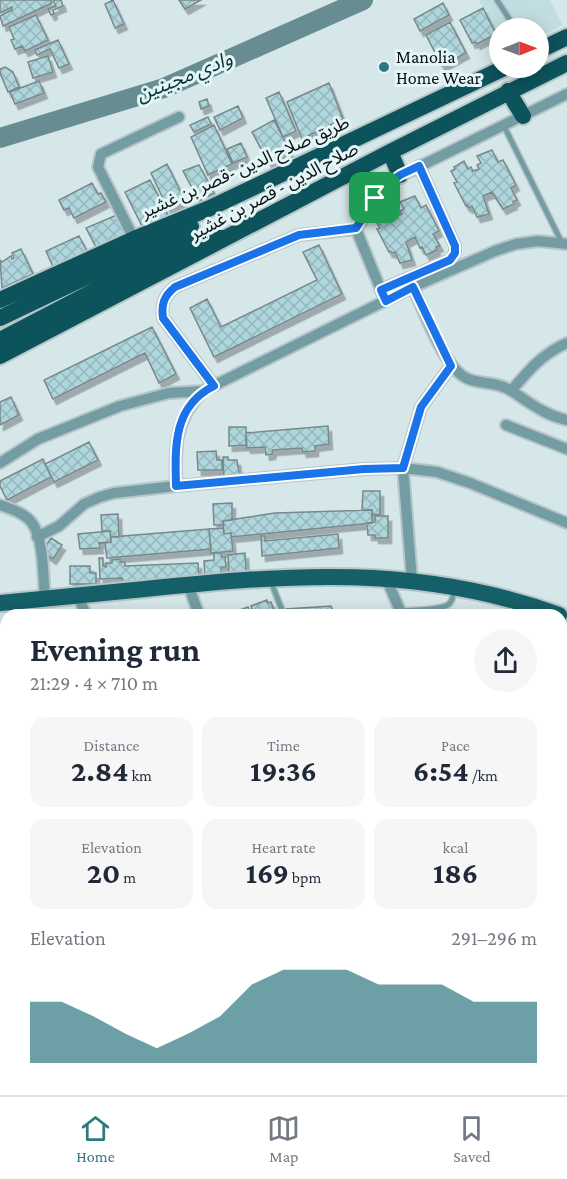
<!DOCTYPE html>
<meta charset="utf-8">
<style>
body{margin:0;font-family:"Crimson Pro","Noto Sans Arabic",serif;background:#f6f6f7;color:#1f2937;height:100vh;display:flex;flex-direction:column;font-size:22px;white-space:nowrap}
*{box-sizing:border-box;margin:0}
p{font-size:20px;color:#747a83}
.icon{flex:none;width:33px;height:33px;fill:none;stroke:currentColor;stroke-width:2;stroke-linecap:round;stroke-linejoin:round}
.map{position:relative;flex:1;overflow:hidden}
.side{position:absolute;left:0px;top:609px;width:567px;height:486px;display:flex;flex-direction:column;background:#fff;border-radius:18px 18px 0 0;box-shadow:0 3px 15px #0003}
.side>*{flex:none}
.needle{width:39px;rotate:89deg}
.fabs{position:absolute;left:489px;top:18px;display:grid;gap:12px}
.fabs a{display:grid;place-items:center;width:60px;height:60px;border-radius:50%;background:#fff;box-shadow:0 3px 15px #0003;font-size:30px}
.pin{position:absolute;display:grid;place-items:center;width:51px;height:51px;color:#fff;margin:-26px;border-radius:12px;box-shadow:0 3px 9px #0006}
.round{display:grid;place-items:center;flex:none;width:63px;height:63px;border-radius:32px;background:#f6f6f7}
.overview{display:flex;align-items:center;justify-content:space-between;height:102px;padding:0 30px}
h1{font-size:33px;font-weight:700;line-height:45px}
.figures{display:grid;grid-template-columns:repeat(3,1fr);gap:9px;height:102px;padding:6px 30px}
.figures div{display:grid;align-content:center;border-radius:15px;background:#f6f6f7;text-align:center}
.figures b{font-size:30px;font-weight:700}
.figures small{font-size:16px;font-weight:400}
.figures p{font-size:16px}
.chart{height:168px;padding:12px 30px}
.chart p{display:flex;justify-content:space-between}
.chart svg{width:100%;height:108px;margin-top:6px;fill:#307881;opacity:.7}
.tabs{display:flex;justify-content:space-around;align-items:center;height:84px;border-top:2px solid #e0e1e3;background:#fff;font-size:16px;color:#747a83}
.tabs a{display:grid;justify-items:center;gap:3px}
.tabs .selected{color:#307881}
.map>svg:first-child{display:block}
.built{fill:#c2dde1}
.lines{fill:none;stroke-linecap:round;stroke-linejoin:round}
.river{stroke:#678d93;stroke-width:20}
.building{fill:url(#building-cross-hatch);stroke:#78898b;stroke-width:1.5;filter:url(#shadow)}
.service-casing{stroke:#b6c5c8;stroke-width:8}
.minor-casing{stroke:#b6c5c8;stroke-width:14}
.primary-casing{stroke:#b6c5c8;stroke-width:20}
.trunk-casing{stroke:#b6c5c8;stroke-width:20}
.service{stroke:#739da3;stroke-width:5}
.minor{stroke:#739da3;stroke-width:10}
.primary{stroke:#155f68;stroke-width:16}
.trunk{stroke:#0c535c;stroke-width:16}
.route-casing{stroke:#fff;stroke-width:12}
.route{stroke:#1a73e8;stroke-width:8}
.poi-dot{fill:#307881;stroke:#e3f5f7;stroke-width:2}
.labels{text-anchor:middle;stroke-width:6;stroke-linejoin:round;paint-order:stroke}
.poi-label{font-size:18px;fill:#0c1213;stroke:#e3f5f7;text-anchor:start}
.street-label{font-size:18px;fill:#0c1213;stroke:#e3f5f7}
.water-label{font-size:20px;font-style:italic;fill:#0a3237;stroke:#e3f5f7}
</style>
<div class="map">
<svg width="567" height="1095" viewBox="0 0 567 1095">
<defs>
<pattern id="building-cross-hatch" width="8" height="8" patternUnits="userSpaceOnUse" patternTransform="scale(1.5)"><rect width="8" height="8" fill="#aed6dc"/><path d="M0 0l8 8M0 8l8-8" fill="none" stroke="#94b7bc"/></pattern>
<filter id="shadow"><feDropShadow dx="3.5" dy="5.5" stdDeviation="0" flood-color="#0004"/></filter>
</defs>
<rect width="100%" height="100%" fill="#d6e7ea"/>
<path class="built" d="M479 0H550L563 25 539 37 538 28H500L499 38Z
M0 997 6 1007V1089H57L60 1095H0Z"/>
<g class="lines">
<path class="river" d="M0 138 164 88 363 0"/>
</g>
<path class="building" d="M0 0H51L52 3 3 26 0 16 12 10V7L0 13Z
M53 0H61L63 6 53 10 54 14 51 15 48 9 56 6Z
M113 0 124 24 115 28 105 4Z
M179 0H201L185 9Z
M443 3 449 15 420 31 414 19Z
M483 8 496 34 477 44 476 42 472 43 460 20Z
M36 15 48 40 25 51 22 46 15 49 11 40 14 39 9 27Z
M450 22 466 53 442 66 426 35Z
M58 40 69 64 59 68 50 49 37 55 35 50Z
M48 56 53 72 33 78 28 62Z
M5 67 13 72 19 87 8 92 0 73V69Z
M39 81 44 93 15 104 10 92Z
M329 83 343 119 302 139 287 102Z
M279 92 296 131 283 137 266 98Z
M207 99 209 106 201 109 199 102Z
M238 106 243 118 220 130 214 117Z
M208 117 211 124 194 132 190 125Z
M274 120 290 151 268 162 252 132Z
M214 125 232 164 208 175 191 137Z
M241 143 247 157 233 163 227 149Z
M492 150 498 162 503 160 516 185 511 188 517 200 513 202 514 204 503 209 492 192 483 196 489 214 477 217 472 206 469 208 467 205 466 206 454 183 457 182 451 171 455 169 454 167 464 161 468 169 471 167 473 171 479 169 477 165 481 163 477 156Z
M167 164 185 201 168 209 151 173Z
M199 165 214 193 199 201 183 171Z
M150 180 170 219 145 232 125 192Z
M92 183 98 194 101 193 106 202 74 218 69 208 64 210 59 200Z
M415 196 421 208 426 205 439 231 433 234 440 246 436 247 437 250 426 255 422 247 420 248 415 237 406 242 412 260 400 263 395 252 392 253 390 251 389 252 377 229 380 228 374 217 378 215 377 213 387 207 391 214 394 213 396 217 402 214 400 211 404 209 400 202Z
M119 214 129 232 96 247 86 228Z
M79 236 89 255 55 271 46 251Z
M319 245 342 294 214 357 190 308 207 299 221 327 317 280 303 252Z
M21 249 33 274 2 288 0 260 2 262 11 256 12 259 14 258 12 253Z
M152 327 176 374 159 383 145 353 53 399 44 380Z
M11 397 19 415 0 425V402Z
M328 426 329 444 315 446V451L303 452 302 448 273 450 272 454 266 455 265 447 247 448 246 433Z
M229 427H246V445L229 446Z
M89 442 98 460 54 482 45 464Z
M216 451 217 460H222V470H198L197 452Z
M223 457H228V460H237L240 479 224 480Z
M43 459 51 477 7 500 0 486V481Z
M363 491H380V514L373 515 372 510H362Z
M232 503V520L223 521 224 525H214L213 504Z
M372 510V523L231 537V533L224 534 223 521 275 513Z
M118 514 119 537H111L110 531H102L101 515Z
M375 516H388V538H375V535H368L367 523 375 522Z
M223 528 224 534 231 533 233 551 211 553 209 529Z
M209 529 211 549 107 558 105 543 111 542V537Z
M110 531 111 542 99 543 100 548 80 549 78 534Z
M338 534 339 548 262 556 261 536H265V541Z
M51 538 62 545 53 559 42 552Z
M214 553H221L222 557H225L226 567H221L222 575 205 580 204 561 214 560Z
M245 553 246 571 229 573 228 555Z
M99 558H103V566L106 567V563H112V560L120 559V562H125V566L198 563 199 579 122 583V578L100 579Z
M70 566H90V573H96V584H70Z
M267 600 268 603 271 602 276 615H254L251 606Z
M331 606 335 615H289L286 609Z
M248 607 252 615H232V613Z
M0 659 6 672V685L0 686Z
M567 668V703L561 687V678L564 677 561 670Z
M567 784V803L561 806V787Z
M0 792 6 801V834L0 838Z
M567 812V845L563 847 561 815Z
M6 837V878L0 881V840Z
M561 867 567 882V916L561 918Z
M567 920V951L561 954V922Z
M567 957V985L561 972V960Z
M567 1050V1080L561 1083V1053Z
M125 1089H194L198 1095H129Z
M315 1089H351L341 1095H319Z
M439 1089H473L461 1095H442Z
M497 1089H535L537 1094 500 1095Z"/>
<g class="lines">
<g class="service-casing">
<path id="service" d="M497 0 515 28
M504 126 562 243
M271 582 284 615
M400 611C411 610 441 611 449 604 453 601 453 595 454 590
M0 967 6 977
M73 1089 76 1095"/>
</g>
<g class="minor-casing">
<path id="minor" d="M356 229 383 295
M134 239 98 167 101 154 179 117
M413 287C424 311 443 366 466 378 480 385 496 381 510 390 529 402 544 415 567 420
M381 290 450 260 455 253V246L419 166
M214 386 163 318C161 304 164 296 175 287L299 235 356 229C369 213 374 195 390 181L567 94
M511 391C528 371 543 353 567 343
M506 425 567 449
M0 463 38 439 120 406 169 393 203 391
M176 486 364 469 403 468 437 472 470 483 567 523
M0 505C11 509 25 513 32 523 44 539 43 578 45 598
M37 537 59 526 84 504 100 497 114 493 176 486C175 448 174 420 203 391L413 287 495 251 516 244 538 241 567 244
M386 578 402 615
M412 580 403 468 421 407 451 366
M188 584 199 615
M78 596 86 615
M0 641 6 653
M561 713 567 727
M0 773 6 770
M0 898 6 894
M0 911 6 921
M561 987 567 1001
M0 994 6 1003
M111 1089 114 1095
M241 1089 245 1095
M309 1089 312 1095
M417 1089 420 1095
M495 1089 497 1095
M16 1095 26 1089
M277 1095 287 1089"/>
</g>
<g class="primary-casing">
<path id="primary" d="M0 603C48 598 97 594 145 589 291 574 418 564 559 615"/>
</g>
<g class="trunk-casing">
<path id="trunk" d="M538 51 567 37
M508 91 523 116
M390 152 400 175
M0 300 134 239 210 208 504 68
M0 318 191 227
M0 340 188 242 202 237 223 238
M0 356 390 152 567 63"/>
</g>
<use href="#service" class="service"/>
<use href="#minor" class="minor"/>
<use href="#primary" class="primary"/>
<use href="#trunk" class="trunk"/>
</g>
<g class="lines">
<g class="route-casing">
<path id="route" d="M419 166 455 246V253L450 260 381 290 386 301 413 287 451 366 421 407 403 468 364 469 176 486C175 447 173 406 214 386L163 318C161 304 164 296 175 287L299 235 356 228 382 188 400 175Z"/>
</g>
<use href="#route" class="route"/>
</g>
<circle class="poi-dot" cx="384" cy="67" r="6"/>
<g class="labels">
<g class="poi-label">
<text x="396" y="63">Manolia<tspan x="396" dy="21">Home Wear</tspan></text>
</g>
<g class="street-label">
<text transform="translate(245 167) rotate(-24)" y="6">طريق صلاح الدين -قصر بن غشير</text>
<text transform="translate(274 191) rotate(-28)" y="6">صلاح الدين - قصر بن غشير</text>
</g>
<g class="water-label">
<text transform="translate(184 76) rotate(-22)" y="7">وادي مجينين</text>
</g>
</g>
</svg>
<div class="fabs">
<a><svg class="needle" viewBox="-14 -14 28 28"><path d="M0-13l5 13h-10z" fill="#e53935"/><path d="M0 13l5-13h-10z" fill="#747a83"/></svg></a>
</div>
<div class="pin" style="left:375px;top:198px;background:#1e9e55"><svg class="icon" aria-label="arrive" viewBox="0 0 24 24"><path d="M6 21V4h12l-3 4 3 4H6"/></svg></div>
<section class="side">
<div class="overview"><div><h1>Evening run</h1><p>21:29 · 4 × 710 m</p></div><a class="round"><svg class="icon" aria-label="share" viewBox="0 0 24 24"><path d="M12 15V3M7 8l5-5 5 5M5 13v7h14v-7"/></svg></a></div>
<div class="figures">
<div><p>Distance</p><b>2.84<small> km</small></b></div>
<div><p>Time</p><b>19:36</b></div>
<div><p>Pace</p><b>6:54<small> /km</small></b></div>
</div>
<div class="figures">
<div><p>Elevation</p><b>20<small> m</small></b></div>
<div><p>Heart rate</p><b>169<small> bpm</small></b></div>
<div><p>kcal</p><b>186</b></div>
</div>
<div class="chart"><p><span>Elevation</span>291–296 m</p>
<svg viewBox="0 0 160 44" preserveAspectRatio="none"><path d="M0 44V19L10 19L20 25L30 32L40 38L50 32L60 25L70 12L80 6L90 6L100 6L110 12L120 12L130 12L140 19L150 19L160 19V44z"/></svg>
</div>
</section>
</div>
<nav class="tabs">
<a class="selected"><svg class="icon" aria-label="home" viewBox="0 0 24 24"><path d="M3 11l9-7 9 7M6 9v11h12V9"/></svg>Home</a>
<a><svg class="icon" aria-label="map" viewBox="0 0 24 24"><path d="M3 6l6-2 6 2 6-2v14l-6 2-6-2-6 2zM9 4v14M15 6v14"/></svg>Map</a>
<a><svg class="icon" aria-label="saved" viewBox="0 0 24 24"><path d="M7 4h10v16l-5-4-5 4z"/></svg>Saved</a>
</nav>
